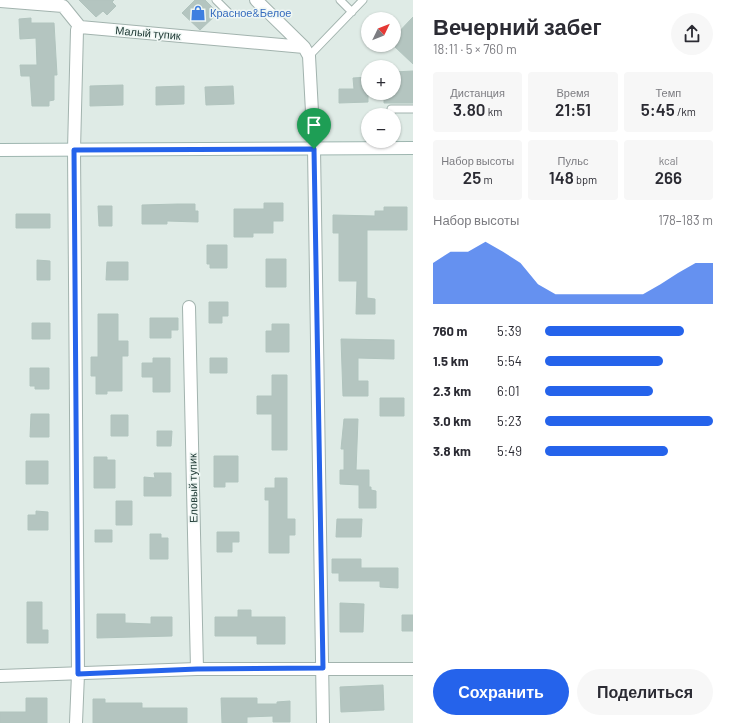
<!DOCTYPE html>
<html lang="ru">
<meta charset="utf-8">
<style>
body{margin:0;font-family:Barlow,sans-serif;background:#f7f7f7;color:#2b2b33;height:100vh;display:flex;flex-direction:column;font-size:15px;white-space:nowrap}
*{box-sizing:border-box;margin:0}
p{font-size:13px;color:#7c7c81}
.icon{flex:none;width:22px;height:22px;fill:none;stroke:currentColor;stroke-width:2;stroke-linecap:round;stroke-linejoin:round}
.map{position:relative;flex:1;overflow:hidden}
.panel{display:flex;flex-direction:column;background:#fff;width:320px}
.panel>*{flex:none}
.needle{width:26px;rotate:47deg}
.controls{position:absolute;left:361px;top:12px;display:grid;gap:8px}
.controls a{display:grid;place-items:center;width:40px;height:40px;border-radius:50%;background:#fff;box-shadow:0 1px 3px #0004;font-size:20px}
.pin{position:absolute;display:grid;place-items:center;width:34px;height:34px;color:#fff;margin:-41px -17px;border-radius:50% 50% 50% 0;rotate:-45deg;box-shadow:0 0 4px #0007}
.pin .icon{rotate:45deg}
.round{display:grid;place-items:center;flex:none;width:42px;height:42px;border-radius:21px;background:#f7f7f7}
.summary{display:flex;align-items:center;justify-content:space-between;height:68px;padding:0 20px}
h1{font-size:22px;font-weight:600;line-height:30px}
.stats{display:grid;grid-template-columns:repeat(3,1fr);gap:6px;height:68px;padding:4px 20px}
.stats div{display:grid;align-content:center;border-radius:4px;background:#f7f7f7;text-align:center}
.stats b{font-size:17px;font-weight:600}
.stats small{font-size:11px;font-weight:400}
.stats p{font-size:11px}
.chart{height:112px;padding:8px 20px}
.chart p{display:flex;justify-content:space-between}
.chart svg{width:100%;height:72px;margin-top:4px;fill:#2563eb;opacity:.7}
.action{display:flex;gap:8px;margin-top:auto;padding:8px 20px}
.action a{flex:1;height:46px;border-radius:24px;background:#2563eb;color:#fff;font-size:16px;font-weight:600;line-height:46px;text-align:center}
.action a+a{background:#f7f7f7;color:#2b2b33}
ul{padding:0 20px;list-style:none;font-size:13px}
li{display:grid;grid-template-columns:64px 48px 1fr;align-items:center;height:30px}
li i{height:10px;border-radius:5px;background:#2563eb}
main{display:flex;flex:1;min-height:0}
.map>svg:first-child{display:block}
.building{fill:#b4c5c0;stroke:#b1c4be}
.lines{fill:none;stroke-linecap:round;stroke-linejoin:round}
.service-casing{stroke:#a2b3ae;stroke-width:9}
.minor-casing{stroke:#a2b3ae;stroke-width:14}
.secondary-casing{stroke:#9eb6b0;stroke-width:14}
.service{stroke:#fff;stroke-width:7}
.minor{stroke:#fff;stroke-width:12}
.secondary{stroke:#fff;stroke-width:12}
.route-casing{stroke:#fff;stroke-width:8}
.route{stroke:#2563eb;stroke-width:5}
.labels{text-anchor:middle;stroke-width:3;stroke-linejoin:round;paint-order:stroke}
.shop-label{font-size:11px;fill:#366cbe;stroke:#eff7f4;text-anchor:start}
.street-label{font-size:11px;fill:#203b36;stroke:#eff7f4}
</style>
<main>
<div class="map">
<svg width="413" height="723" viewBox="0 0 413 723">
<rect width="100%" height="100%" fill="#dfebe6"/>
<path class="building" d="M79 0H114L112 2 116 6 107 15 103 11 96 17Z
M195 0H205L218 13 200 30 182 13Z
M413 17V64L394 46V37Z
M31 18V23H54L57 75H54V100L49 101V106H32L30 76H21L20 65H37L36 38 20 39 19 19Z
M413 71V103H384V93H394V72Z
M368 77V102L339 103V89H354L353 78Z
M123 85V105L90 106V86Z
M184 86V104L156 105V87Z
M233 86 234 104 206 105 205 87Z
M264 203H283V221H273V233H253V237H234V209H264Z
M178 204H195V211H198V222L167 221V224H142V205Z
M98 206H112V226H99Z
M384 207H407V230H367V298L375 299V314H356L357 281H339V233H333V215L375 216V211H384Z
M16 214H50V228H16Z
M207 245H227V268H210V264H207Z
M266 259H286V287H266Z
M37 260 50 261V280H37Z
M107 262H128V280H106Z
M209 302H228V316H222V323H209Z
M98 314H118V341H128V356H122V391H107V394H96V376H91V357H98Z
M150 318H178V330H171V338H150Z
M32 323H50V339H32Z
M272 324H289V352H266V331H272Z
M341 339 394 340V359L358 358V381H368V396H343Z
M153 358H170V392H153V377H142V363H153Z
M210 358H227V373H210Z
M30 368H49V389H35V386H30Z
M272 375H287V450H272V414H257V396H272Z
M380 398H404V416H380Z
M31 414H49V437H30Z
M111 415H128V436H111Z
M344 419H358L356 470H369V487H371V490L376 491V508H359V485L340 484V470H344V449H341Z
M157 431H172L171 446H157Z
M214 456H238V482H225V487H214Z
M94 457H107V460H115V488H94Z
M26 461H48V484H26Z
M154 473H171V496H144V477L155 478Z
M275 478H287V519H295V535H289V553H269V500H265V488H275Z
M116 501H132V525H116Z
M36 511 48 512V530H28V515H36Z
M337 519H362L361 537H336Z
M95 530H112V542H95Z
M217 532H239V542H232V552H217Z
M150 534H161V538H168V559H150Z
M332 559H361V568H398V588L380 587V581H339V573H332Z
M27 602H42V630H48V643H27Z
M340 603 364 604 363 632H340Z
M238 610H251V617H285V644H257V636H215V617H238Z
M97 614H125V623L151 624V617H172V636L97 638Z
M402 615H413V631H402Z
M383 685 384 710 341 712 340 687Z
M26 698H47V723H0V712H26Z
M221 698H257V704H277V702L290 701V722H273V716L247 717V723H222Z
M93 699H105V703H142V708H187V723H93Z"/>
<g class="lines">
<g class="service-casing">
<path id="service" d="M216 0 228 12
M340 0 352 12
M309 56 363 0
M391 115V109H413"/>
</g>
<g class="minor-casing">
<path id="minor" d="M256 0 304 47 309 56 314 149 323 723
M0 1 63 6 80 27 304 47
M189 307 197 669
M0 676 197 669H413
M76 723 78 674 74 150 77 30 80 27"/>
</g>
<g class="secondary-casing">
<path id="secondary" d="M0 150 413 148"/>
</g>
<use href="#service" class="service"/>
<use href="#minor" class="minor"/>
<use href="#secondary" class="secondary"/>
</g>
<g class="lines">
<g class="route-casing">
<path id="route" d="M314 149 323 668 197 669 78 674 74 150Z"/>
</g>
<use href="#route" class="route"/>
</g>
<defs>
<g id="shop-bare" transform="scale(1.2)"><path d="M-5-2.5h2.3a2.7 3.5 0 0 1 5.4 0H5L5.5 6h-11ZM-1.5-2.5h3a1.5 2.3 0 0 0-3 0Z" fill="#3f7fe0" stroke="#eff7f4" stroke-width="2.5" paint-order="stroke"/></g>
</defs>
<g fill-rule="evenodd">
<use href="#shop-bare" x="198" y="13"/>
</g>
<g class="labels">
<g class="shop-label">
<text x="210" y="17">Красное&amp;Белое</text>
</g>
<g class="street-label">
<text transform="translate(148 33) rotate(5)" y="4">Малый тупик</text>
<text transform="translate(193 488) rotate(-91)" y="4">Еловый тупик</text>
</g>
</g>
</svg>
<div class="controls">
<a><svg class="needle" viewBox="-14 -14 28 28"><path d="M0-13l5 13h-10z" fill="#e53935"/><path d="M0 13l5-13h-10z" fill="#7c7c81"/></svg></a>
<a>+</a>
<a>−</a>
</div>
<div class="pin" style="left:314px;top:149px;background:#1e9e55"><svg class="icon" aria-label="arrive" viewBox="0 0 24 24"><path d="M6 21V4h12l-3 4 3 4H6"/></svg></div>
</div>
<section class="panel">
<div class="summary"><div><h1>Вечерний забег</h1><p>18:11 · 5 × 760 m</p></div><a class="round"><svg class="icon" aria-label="share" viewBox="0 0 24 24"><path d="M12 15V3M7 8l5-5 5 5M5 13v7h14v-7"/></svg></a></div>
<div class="stats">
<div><p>Дистанция</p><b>3.80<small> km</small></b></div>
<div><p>Время</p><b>21:51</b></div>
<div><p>Темп</p><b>5:45<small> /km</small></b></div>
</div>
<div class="stats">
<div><p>Набор высоты</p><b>25<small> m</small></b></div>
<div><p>Пульс</p><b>148<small> bpm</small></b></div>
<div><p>kcal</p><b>266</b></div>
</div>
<div class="chart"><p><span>Набор высоты</span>178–183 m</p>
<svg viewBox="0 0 160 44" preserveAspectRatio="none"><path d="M0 44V19L10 12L20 12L30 6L40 12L50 19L60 32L70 38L80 38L90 38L100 38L110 38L120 38L130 32L140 25L150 19L160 19V44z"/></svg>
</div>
<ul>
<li><b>760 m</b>5:39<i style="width:83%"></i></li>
<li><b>1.5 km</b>5:54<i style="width:70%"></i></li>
<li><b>2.3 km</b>6:01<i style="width:64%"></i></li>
<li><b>3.0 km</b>5:23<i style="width:100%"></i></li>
<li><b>3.8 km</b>5:49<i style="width:73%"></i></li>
</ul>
<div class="action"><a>Сохранить</a><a>Поделиться</a></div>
</section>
</main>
